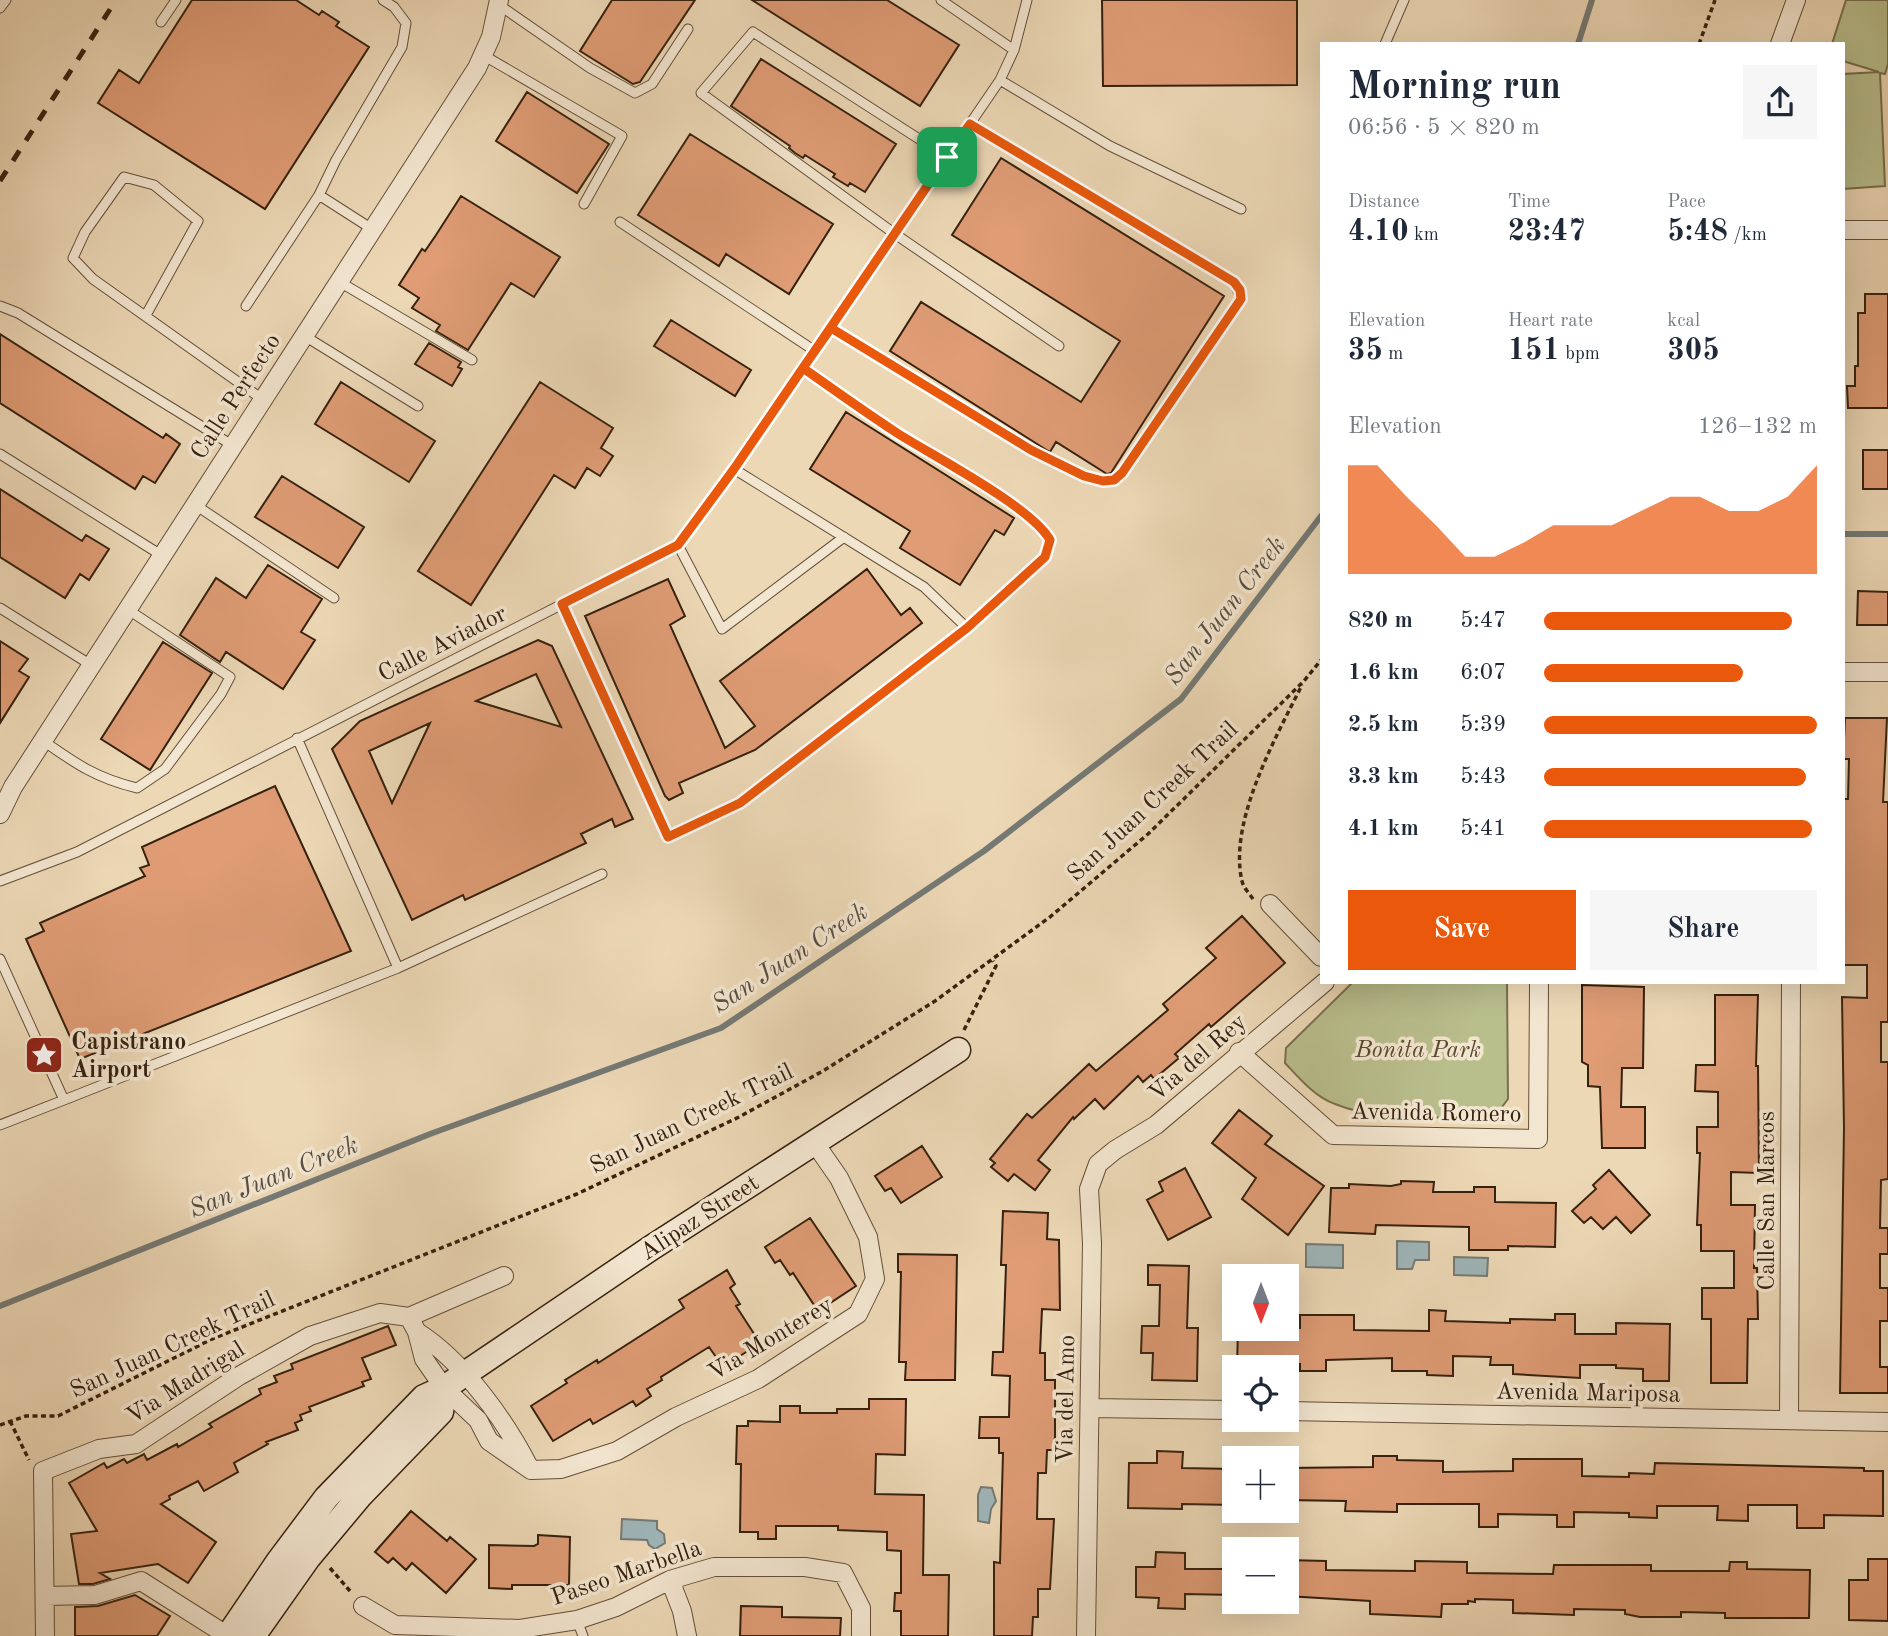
<!DOCTYPE html>
<meta charset="utf-8">
<style>
body{margin:0;font-family:"Old Standard TT",serif;background:#f6f6f7;color:#1f2937;height:100vh;display:flex;flex-direction:column;font-size:26px;white-space:nowrap}
*{box-sizing:border-box;margin:0}
p{font-size:23px;color:#747a83}
.icon{flex:none;width:38px;height:38px;fill:none;stroke:currentColor;stroke-width:2;stroke-linecap:round;stroke-linejoin:round}
.map{position:relative;flex:1;overflow:hidden}
.details{position:absolute;left:1320px;top:42px;width:525px;height:942px;display:flex;flex-direction:column;background:#fff;border-radius:0px;box-shadow:0 7px 28px #0002}
.details>*{flex:none}
.needle{width:46px;rotate:180deg}
.controls{position:absolute;left:1222px;top:1264px;display:grid;gap:14px}
.controls a{display:grid;place-items:center;width:77px;height:77px;border-radius:0px;background:#fff;box-shadow:0 7px 28px #0002;font-size:35px}
.pin{position:absolute;display:grid;place-items:center;width:60px;height:60px;color:#fff;margin:-30px;border-radius:14px;box-shadow:0 4px 10px #0006}
.round{display:grid;place-items:center;flex:none;width:74px;height:74px;border-radius:0px;background:#f6f6f7}
.headline{display:flex;align-items:center;justify-content:space-between;height:119px;padding:0 28px}
h1{font-size:38px;font-weight:600;line-height:52px}
.metrics{display:grid;grid-template-columns:repeat(3,1fr);gap:10px;height:119px;padding:7px 28px}
.metrics div{display:grid;align-content:center}
.metrics b{font-size:30px;font-weight:600}
.metrics small{font-size:19px;font-weight:400}
.metrics p{font-size:19px}
.chart{height:196px;padding:14px 28px}
.chart p{display:flex;justify-content:space-between}
.chart svg{width:100%;height:126px;margin-top:7px;fill:#ea580c;opacity:.7}
.primary-button{display:flex;gap:14px;margin-top:auto;padding:14px 28px}
.primary-button a{flex:1;height:80px;border-radius:0px;background:#ea580c;color:#fff;font-size:28px;font-weight:600;line-height:80px;text-align:center}
.primary-button a+a{background:#f6f6f7;color:#1f2937}
ul{padding:0 28px;list-style:none;font-size:23px}
li{display:grid;grid-template-columns:112px 84px 1fr;align-items:center;height:52px}
li i{height:18px;border-radius:9px;background:#ea580c}
.map>svg:first-child{display:block}
.green{fill:#b9be8d;stroke:#78704e;stroke-width:2}
.water{fill:#9fb6ba;stroke:#757a76;stroke-width:2}
.lines{fill:none;stroke-linecap:round;stroke-linejoin:round}
.stream{stroke:#757a76;stroke-width:6}
.building{fill:#df9c75;stroke:#36210f;stroke-width:2;fill-rule:evenodd}
.lane-casing{stroke:#644f39;stroke-width:11}
.street-casing{stroke:#644f39;stroke-width:20}
.secondary-casing{stroke:#36210f;stroke-width:27}
.path{stroke:#36210f;stroke-width:3.5;stroke-dasharray:5 3.5;stroke-linecap:butt}
.lane{stroke:#f3e6d0;stroke-width:9}
.street{stroke:#f3e6d0;stroke-width:18}
.secondary{stroke:#f3e6d0;stroke-width:24}
.rail{stroke:#36210f;stroke-width:5;stroke-dasharray:12 12;stroke-linecap:butt}
.route-casing{stroke:#fff;stroke-width:14}
.route{stroke:#ea580c;stroke-width:9}
.labels{text-anchor:middle;stroke-width:7;stroke-linejoin:round;paint-order:stroke}
.street-label{font-size:24px;fill:#36210f;stroke:#f3e6d0}
.poi-label{font-size:24px;font-weight:bold;fill:#36210f;stroke:#f3e6d0;text-anchor:start}
.park-label{font-size:24px;font-style:italic;fill:#57482e;stroke:#f3e6d0}
.water-label{font-size:26px;font-style:italic;fill:#564e42;stroke:#f3e6d0}
</style>
<div class="map">
<svg width="1888" height="1636" viewBox="0 0 1888 1636">
<rect width="100%" height="100%" fill="#edd8b6"/>
<filter id="stains"><feTurbulence type="fractalNoise" baseFrequency=".00286" numOctaves="4"/><feColorMatrix values="0 0 0 0 .2 0 0 0 0 .09 0 0 0 0 .02 0 0 0 .5 -.17"/></filter>
<radialGradient id="worn" r=".72"><stop offset=".6" stop-color="#630" stop-opacity="0"/><stop offset="1" stop-color="#630" stop-opacity=".3"/></radialGradient>
<path class="green" d="M1846 0H1888V64L1885 74 1880 73 1885 186 1843 189V74L1879 72 1843 61V44H1832Z
M1353 982H1507L1508 1099 1499 1111 1487 1117C1438 1116 1381 1123 1335 1104 1315 1097 1299 1078 1285 1063L1286 1048Z"/>
<path class="water" d="M1397 1241 1429 1242V1260H1415L1412 1269H1397Z
M1306 1244 1343 1245V1268L1306 1267Z
M1454 1257 1488 1258 1487 1276 1454 1275Z
M981 1487 992 1488 996 1501 991 1509 989 1523 978 1521V1495Z
M622 1519 657 1521V1529L664 1534 665 1543 655 1549 649 1545 647 1540 621 1539Z"/>
<g class="lines">
<path class="stream" d="M1578 44 1592 0
M1843 534H1888
M0 1306 430 1134 721 1028 984 851 1181 699 1321 516"/>
</g>
<path class="building" d="M192 0H296L319 15 322 11 339 22 336 26 369 47 265 209 98 103 119 70 139 83Z
M612 0H695L640 82 633 84 580 51Z
M752 0H887L959 45 920 106Z
M1102 0H1297V85L1103 86Z
M761 59 896 144 865 192 850 183 848 186 833 177 835 174 805 155 803 158 795 153 789 148 790 146 731 106Z
M527 92 609 144 577 193 496 141Z
M690 134 833 224 789 294 726 254 719 266 638 215Z
M1001 158 1224 296 1111 473 1107 474 1056 442 1050 452 1045 449 890 351 921 302 1081 402 1120 341 952 235Z
M461 196 560 257 534 297 511 283 468 350 436 331 440 325 412 308 419 298 399 285 422 249 425 251 436 235Z
M1865 294H1888V408H1848L1847 386H1855V366H1858V313H1865Z
M671 320 751 370 735 396 654 346Z
M0 334 163 438 166 434 180 444 155 483 143 476 135 489 0 403Z
M429 343 461 362 458 367 462 369 452 386 415 364Z
M341 382 435 441 409 482 315 424Z
M540 382 613 428 601 448 613 456 600 476 587 468 575 488 554 475 471 605 418 571Z
M846 412 1014 518 1004 535 995 530 960 585 900 548 910 531 810 469Z
M1863 450H1888V489H1863Z
M282 476 364 527 338 568 255 517Z
M0 489 82 541 86 535 109 549 89 580 80 574 65 598 0 557Z
M268 565 322 599 301 632 315 640 283 689 226 652 220 662 180 635 216 578 246 598Z
M867 569 901 615 910 608 922 623 755 750 679 783 683 793 669 800 665 796 585 616 668 579 685 616 670 625 725 748 755 726 720 681Z
M1858 591 1888 592V625H1857Z
M538 640 552 646 633 819 615 827 612 819 581 834 586 843 465 900 463 895 412 920 332 749 360 721ZM536 674 561 727 476 701ZM430 723 392 803 369 751Z
M0 641 28 659 19 671 29 677 0 723Z
M163 642 212 673 150 770 101 739Z
M1845 718H1887L1883 802H1888V1022H1881V1062H1888V1179L1881 1180 1880 1228H1888V1254H1880V1288H1888V1321H1880V1367H1888V1393H1840L1844 1128 1842 997 1867 998V965H1843V799H1848L1849 759H1843Z
M275 786 351 951 80 1059 26 939 44 931 40 923 145 876 140 868 149 865 142 847Z
M1242 916 1285 963 1211 1027 1209 1024 1175 1054 1179 1058 1154 1079 1151 1075 1143 1082 1138 1076 1104 1109 1095 1099 1074 1119 1073 1117 1038 1160 1050 1170 1035 1190 1014 1174 1008 1181 991 1167 995 1163 990 1159 1027 1114 1032 1118 1089 1064 1096 1071 1168 1010 1163 1004 1216 958 1206 948Z
M1582 985 1644 987 1643 1068H1622L1621 1107H1645V1148H1602L1600 1087 1588 1086V1065L1582 1062Z
M1715 995H1758L1756 1066H1758L1759 1173 1731 1172V1205H1755L1754 1268H1757L1758 1319H1748L1747 1383H1711V1319H1702V1288H1734V1251H1701V1225H1697L1700 1153H1697V1127H1718V1092L1695 1091 1696 1065H1715Z
M1239 1110 1272 1136 1265 1144 1324 1186 1288 1235 1242 1199 1256 1178 1212 1143Z
M922 1146 942 1177 901 1203 891 1188 885 1191 875 1176Z
M1185 1168 1211 1217 1168 1240 1147 1200 1163 1191 1159 1182Z
M1609 1170 1650 1215 1631 1233 1616 1217 1603 1229 1591 1217 1584 1223 1572 1211 1596 1189 1593 1185Z
M1401 1181 1434 1182 1433 1192H1474V1187H1495V1202L1556 1203 1555 1247 1508 1246V1250H1469V1227L1376 1225 1375 1234 1329 1232 1331 1188H1349V1184L1391 1186 1401 1184Z
M1003 1211 1048 1213 1047 1239 1059 1240 1060 1310 1042 1309 1040 1353H1045V1380H1055V1450H1047L1046 1473H1038L1037 1519H1054L1050 1589H1038V1617H1033L1032 1636H994V1562L1000 1563 1003 1453H999V1438H979L980 1417H1009L1010 1376 992 1375 993 1352H1003L1006 1265H1001Z
M810 1218 856 1286 818 1311 793 1273 790 1275 780 1260 775 1263 765 1247Z
M898 1254 957 1255 955 1380H905L906 1362H899L901 1272H898Z
M1148 1265 1189 1266 1187 1328H1198L1197 1381 1152 1380 1153 1353H1141L1142 1326H1159L1160 1285H1148Z
M727 1270 735 1284 730 1288 740 1304 736 1306 760 1343 723 1367 709 1347 661 1377 662 1380 647 1389 651 1396 636 1406 633 1401 593 1424 590 1419 553 1441 531 1406 567 1383 565 1380 597 1360 598 1363 684 1308 679 1300Z
M1429 1310 1446 1311 1445 1321 1510 1323V1319L1555 1320V1314H1575V1334H1616V1323L1670 1324 1669 1381H1643V1369L1616 1368V1365H1580V1378L1513 1374V1365H1490L1491 1357 1453 1356V1376L1427 1375V1371H1392V1358L1326 1360V1371H1300V1364L1263 1363V1367H1237L1238 1328H1300V1315H1354V1330L1429 1331Z
M388 1326 396 1345 362 1358 371 1379 362 1382 364 1386 309 1407 311 1411 300 1415 302 1420 295 1423 298 1430 266 1442 268 1444 234 1463 238 1472 204 1491 198 1481 169 1496 170 1499 161 1504 216 1542 188 1583 158 1564 100 1573 110 1579 93 1584H79L71 1534 97 1531 69 1483 104 1463 107 1468 124 1459 127 1463 144 1454 147 1460 177 1444 178 1447 212 1427 209 1424 261 1394 259 1389 277 1382 274 1376 293 1369 291 1364Z
M869 1399H906L905 1455 876 1454 875 1494 924 1495 923 1575H949L948 1636H901V1611H894L895 1593H901V1551L887 1550V1532L838 1530V1526H776V1539H758V1532H740L741 1464H736L737 1426H748V1421L780 1422V1406H800V1413H837V1409H869Z
M1157 1451 1183 1452 1182 1468 1234 1469V1505L1182 1504V1509L1128 1508 1129 1463H1157Z
M1373 1456H1397V1460L1443 1461V1472L1513 1471V1459H1582V1476L1629 1477V1473L1654 1474 1655 1463 1864 1468V1471H1883V1516L1824 1515V1528H1797V1505H1748V1521L1717 1520 1718 1506H1657V1518L1629 1517V1513L1574 1512V1527H1557V1515L1498 1514V1527H1479V1504H1397V1512L1345 1511 1346 1501 1286 1500V1468L1373 1467Z
M411 1511 447 1541 450 1537 476 1559 446 1593 412 1563 406 1570 393 1558 388 1563 375 1552Z
M538 1535 570 1537 569 1585H512V1589L489 1588V1545L534 1546 538 1544Z
M1156 1552 1185 1553V1569H1234V1595L1185 1594V1609L1158 1608 1159 1598 1136 1597V1567H1155Z
M1868 1559H1888V1621L1849 1620V1580H1868Z
M1286 1560 1326 1561V1570L1415 1571V1561L1467 1562V1573L1553 1574 1554 1565H1651V1571H1729L1730 1562H1747V1569L1810 1570 1809 1618H1725V1613L1681 1612V1617H1640L1625 1614V1610L1574 1609V1615L1513 1613V1600L1475 1599V1602L1468 1601V1604H1442L1441 1617 1370 1614V1601L1286 1596Z
M135 1595 170 1616 157 1636H75V1607L98 1606Z
M741 1606 782 1607V1617L841 1618 840 1636H740Z"/>
<g class="lines">
<g class="lane-casing">
<path id="lane" d="M941 0 1014 50
M499 5 590 68 635 93 652 84 688 29
M0 8 6 0
M161 22 176 0
M1385 44 1404 0
M483 55 622 136 584 204
M1000 80 1110 146 1241 209
M947 157 753 32 701 93 895 234 1059 346
M620 222 815 351
M372 229 319 195 336 160 402 47 406 23 394 7 383 0
M338 281 472 360
M0 306 18 313 232 445
M246 306 319 195
M146 315 198 221 154 185 124 177 85 232 73 258 93 279 262 399
M830 328 1031 450 1084 476 1103 481 1114 480 1123 473 1241 298 1234 282 970 124
M303 335 418 406
M803 368C834 390 865 412 897 433 932 456 1032 507 1050 540L1045 557 967 628
M0 454 161 555
M194 504 334 598
M678 545 734 469 1000 80 1014 50 1027 0
M562 604 668 837 740 803 967 628 924 587 734 469
M0 608 91 665
M42 740C76 764 96 778 137 788L165 769 221 694 230 677 127 609
M0 881 77 852 678 545 722 629 844 537
M0 959 64 1100 0 1125
M398 968 602 874
M64 1100 398 968 297 738
M577 1620 583 1636"/>
</g>
<g class="street-casing">
<path id="street" d="M1780 44 1796 0
M1843 230H1888
M1843 672H1888
M0 814 13 787 477 68 491 37 499 0
M1270 904 1321 957
M1239 1052 1333 1135 1538 1139 1539 982
M409 1317 417 1332 424 1359 444 1388 478 1420 489 1441 531 1470 561 1469 617 1451 676 1417 758 1379 858 1314 875 1279 868 1237 839 1178 814 1142
M417 1332C462 1360 505 1420 529 1467
M1090 1408 1234 1410
M1286 1411 1888 1422
M1789 1420 1791 982
M670 1580 682 1611 687 1636
M45 1596 95 1595 141 1581 228 1636
M363 1606 395 1625 520 1629 577 1620 616 1607 670 1580 714 1567H805L843 1573 861 1608V1636
M45 1636 43 1471 99 1449 136 1444 239 1376 310 1336 380 1313 409 1317 504 1276
M1086 1636 1092 1243 1089 1189 1098 1164 1115 1150 1156 1125 1325 982"/>
</g>
<g class="secondary-casing">
<path id="secondary" d="M228 1636 278 1562 326 1498 424 1397 444 1388 651 1248 958 1050
M253 1636 308 1558 359 1497 441 1412 444 1388"/>
</g>
<path class="path" d="M1699 44 1715 0
M1253 899C1249 893 1243 887 1242 881 1228 822 1276 737 1302 685
M964 1030 996 966 993 961
M10 1421 29 1460
M0 1425 26 1416H58L212 1339 577 1194 739 1117 823 1071 935 1001 1050 917 1148 834 1304 681 1321 660
M330 1568 350 1591"/>
<use href="#lane" class="lane"/>
<use href="#street" class="street"/>
<use href="#secondary" class="secondary"/>
<path class="rail" d="M0 181 116 0"/>
</g>
<g class="lines">
<g class="route-casing">
<path id="route" d="M947 157 734 469 678 545 562 604 668 837 740 803 967 628 1045 557 1050 540C1032 507 933 456 897 433 865 412 834 390 803 368L831 328 1031 450 1084 476 1103 481 1114 480 1122 473 1241 299 1240 290 1234 282 970 124 947 157"/>
</g>
<use href="#route" class="route"/>
</g>
<defs>
<g id="sight-square" transform="scale(2.0125)"><rect x="-9" y="-9" width="18" height="18" rx="4" fill="#8f2418" stroke="#f3e6d0"/><path d="M0-6L1.8-2.2L6-1.7L2.9 1.2L3.7 5.4L0 3.3L-3.7 5.4L-2.9 1.2L-6-1.7L-1.8-2.2Z" fill="#fff"/></g>
</defs>
<g fill-rule="evenodd">
<use href="#sight-square" x="44" y="1055"/>
</g>
<g class="labels">
<g class="street-label">
<text transform="translate(235 396) rotate(-57)" y="8">Calle Perfecto</text>
<text transform="translate(442 643) rotate(-27)" y="8">Calle Aviador</text>
<text transform="translate(1152 801) rotate(-43)" y="8">San Juan Creek Trail</text>
<text transform="translate(1197 1057) rotate(-41)" y="8">Via del Rey</text>
<text transform="translate(1436 1112) rotate(1)" y="8">Avenida Romero</text>
<text transform="translate(691 1118) rotate(-26)" y="8">San Juan Creek Trail</text>
<text transform="translate(1766 1201) rotate(-90)" y="8">Calle San Marcos</text>
<text transform="translate(699 1217) rotate(-33)" y="8">Alipaz Street</text>
<text transform="translate(770 1338) rotate(-31)" y="8">Via Monterey</text>
<text transform="translate(172 1344) rotate(-25)" y="8">San Juan Creek Trail</text>
<text transform="translate(185 1382) rotate(-32)" y="8">Via Madrigal</text>
<text transform="translate(1588 1392) rotate(1)" y="8">Avenida Mariposa</text>
<text transform="translate(1065 1399) rotate(-89)" y="8">Via del Amo</text>
<text transform="translate(626 1572) rotate(-19)" y="8">Paseo Marbella</text>
</g>
<g class="poi-label">
<text x="71" y="1049">Capistrano<tspan x="71" dy="28">Airport</tspan></text>
</g>
<g class="park-label">
<text x="1418" y="1057">Bonita Park</text>
</g>
<g class="water-label">
<text transform="translate(1224 610) rotate(-52)" y="9">San Juan Creek</text>
<text transform="translate(789 957) rotate(-33)" y="9">San Juan Creek</text>
<text transform="translate(273 1176) rotate(-22)" y="9">San Juan Creek</text>
</g>
</g>
<rect width="100%" height="100%" filter="url(#stains)"/>
<rect width="100%" height="100%" fill="url(#worn)"/>
</svg>
<div class="controls">
<a><svg class="needle" viewBox="-14 -14 28 28"><path d="M0-13l5 13h-10z" fill="#e53935"/><path d="M0 13l5-13h-10z" fill="#747a83"/></svg></a>
<a><svg class="icon" aria-label="locate" viewBox="0 0 24 24"><circle cx="12" cy="12" r="6"/><path d="M12 2v4M12 18v4M2 12h4M18 12h4"/></svg></a>
<a>+</a>
<a>−</a>
</div>
<div class="pin" style="left:947px;top:157px;background:#1e9e55"><svg class="icon" aria-label="arrive" viewBox="0 0 24 24"><path d="M6 21V4h12l-3 4 3 4H6"/></svg></div>
<section class="details">
<div class="headline"><div><h1>Morning run</h1><p>06:56 · 5 × 820 m</p></div><a class="round"><svg class="icon" aria-label="share" viewBox="0 0 24 24"><path d="M12 15V3M7 8l5-5 5 5M5 13v7h14v-7"/></svg></a></div>
<div class="metrics">
<div><p>Distance</p><b>4.10<small> km</small></b></div>
<div><p>Time</p><b>23:47</b></div>
<div><p>Pace</p><b>5:48<small> /km</small></b></div>
</div>
<div class="metrics">
<div><p>Elevation</p><b>35<small> m</small></b></div>
<div><p>Heart rate</p><b>151<small> bpm</small></b></div>
<div><p>kcal</p><b>305</b></div>
</div>
<div class="chart"><p><span>Elevation</span>126–132 m</p>
<svg viewBox="0 0 160 44" preserveAspectRatio="none"><path d="M0 44V6L10 6L20 17L30 27L40 38L50 38L60 33L70 27L80 27L90 27L100 22L110 17L120 17L130 22L140 22L150 17L160 6V44z"/></svg>
</div>
<ul>
<li><b>820 m</b>5:47<i style="width:91%"></i></li>
<li><b>1.6 km</b>6:07<i style="width:73%"></i></li>
<li><b>2.5 km</b>5:39<i style="width:100%"></i></li>
<li><b>3.3 km</b>5:43<i style="width:96%"></i></li>
<li><b>4.1 km</b>5:41<i style="width:98%"></i></li>
</ul>
<div class="primary-button"><a>Save</a><a>Share</a></div>
</section>
</div>
